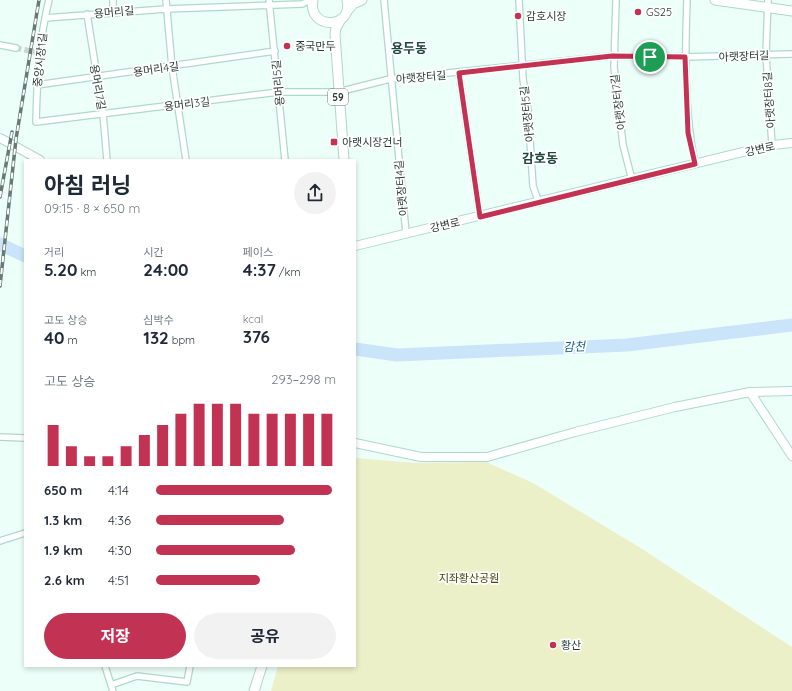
<!DOCTYPE html>
<html lang="ko">
<meta charset="utf-8">
<style>
body{margin:0;font-family:Quicksand,"Noto Sans KR",sans-serif;background:#f2f2f3;color:#1f2937;height:100vh;display:flex;flex-direction:column;font-size:15px;white-space:nowrap}
*{box-sizing:border-box;margin:0}
p{font-size:13px;color:#747a83}
.icon{flex:none;width:22px;height:22px;fill:none;stroke:currentColor;stroke-width:2;stroke-linecap:round;stroke-linejoin:round}
.map{position:relative;flex:1;overflow:hidden}
.sheet{position:absolute;left:24px;top:159px;width:332px;height:508px;display:flex;flex-direction:column;background:#fff;border-radius:0px;box-shadow:0 2px 6px #0003}
.sheet>*{flex:none}
.pin{position:absolute;display:grid;place-items:center;width:34px;height:34px;color:#fff;margin:-17px;border:2px solid #fff;border-radius:50%;box-shadow:0 1px 4px #0007}
.round{display:grid;place-items:center;flex:none;width:42px;height:42px;border-radius:21px;background:#f2f2f3}
.summary{display:flex;align-items:center;justify-content:space-between;height:68px;padding:0 20px}
h1{font-size:22px;font-weight:700;line-height:30px}
.metrics{display:grid;grid-template-columns:repeat(3,1fr);gap:6px;height:68px;padding:4px 20px}
.metrics div{display:grid;align-content:center}
.metrics b{font-size:17px;font-weight:700}
.metrics small{font-size:11px;font-weight:400}
.metrics p{font-size:11px}
.chart{height:112px;padding:8px 20px}
.chart p{display:flex;justify-content:space-between}
.chart svg{width:100%;height:72px;margin-top:4px;stroke:#c23252;stroke-width:6}
.button{display:flex;gap:8px;margin-top:auto;padding:8px 20px}
.button a{flex:1;height:46px;border-radius:24px;background:#c23252;color:#fff;font-size:16px;font-weight:700;line-height:46px;text-align:center}
.button a+a{background:#f2f2f3;color:#1f2937}
ul{padding:0 20px;list-style:none;font-size:13px}
li{display:grid;grid-template-columns:64px 48px 1fr;align-items:center;height:30px}
li i{height:10px;border-radius:5px;background:#c23252}
.map>svg:first-child{display:block}
.green{fill:#ecf0c8}
.lines{fill:none;stroke-linecap:round;stroke-linejoin:round}
.river{stroke:#cae5fa;stroke-width:13}
.street-tunnel{stroke:#c6d8d2;stroke-width:5.5;stroke-dasharray:5.5 3;stroke-linecap:butt}
.street-casing{stroke:#add9cd;stroke-width:8}
.secondary-casing{stroke:#add9cd;stroke-width:10}
.primary-casing{stroke:#add9cd;stroke-width:11}
.street{stroke:#fff;stroke-width:5.5}
.secondary{stroke:#fff;stroke-width:8}
.primary{stroke:#fff;stroke-width:9}
.rail-casing{stroke:#687a75;stroke-width:3.5}
.rail{stroke:#fff;stroke-width:2;stroke-dasharray:6;stroke-linecap:butt}
.route-casing{stroke:#fff;stroke-width:8}
.route{stroke:#c23252;stroke-width:5}
.poi-dot{fill:#c23252;stroke:#fff;stroke-width:1.5}
.labels{text-anchor:middle;stroke-width:3.5;stroke-linejoin:round;paint-order:stroke}
.shield{fill:#fff;stroke:#6a7673;stroke-width:1}
.shield-label{font-size:10px;font-weight:bold;fill:#2a3c37}
.street-label{font-size:11px;fill:#2a3c37;stroke:#fff}
.poi-label{font-size:11px;fill:#2a3c37;stroke:#fff;text-anchor:start}
.park-label{font-size:11px;fill:#484a0e;stroke:#fff}
.water-label{font-size:12px;font-style:italic;fill:#185d89;stroke:#fff}
.quarter-label{font-size:13px;font-weight:bold;fill:#20483f;stroke:#fff}
</style>
<div class="map">
<svg width="792" height="691" viewBox="0 0 792 691">
<rect width="100%" height="100%" fill="#edfff9"/>
<path class="green" d="M355 458 416 463 486 462 533 483 639 547 792 647V691H271L278 666H355Z"/>
<g class="lines">
<path class="river" d="M0 244 25 256
M355 349 397 355 627 345 792 325"/>
<path class="street-tunnel" d="M16 48 35 52"/>
<g class="street-casing">
<path id="street" d="M49 0C39 40 37 81 36 122L279 92H338L390 79 612 56 685 57 792 54
M166 0 172 67 186 160
M269 0 285 160
M384 0 406 233
M519 0 523 79 528 110 533 186 539 203
M616 0 614 67 623 145 632 180
M687 0C685 56 684 110 695 164
M768 0 766 55 772 145
M113 12V0
M87 14 103 114 107 160
M45 18 166 9 302 4 311 0
M0 45 16 48
M459 73 480 217
M37 85 275 51
M0 437 25 438
M0 541 25 533
M105 666 113 691
M111 685 137 676 187 682 190 666"/>
</g>
<g class="secondary-casing">
<path id="secondary" d="M0 138 40 160
M355 246 772 145 792 143
M750 392 792 456
M355 443 421 457H487L575 432 675 407 750 392 792 391"/>
</g>
<g class="primary-casing">
<path id="primary" d="M313 0C307 30 354 30 347 0
M715 0 792 11
M348 10 353 4 362 0
M341 19 336 28 335 34 344 160
M254 691 262 666"/>
</g>
<use href="#street" class="street"/>
<use href="#secondary" class="secondary"/>
<use href="#primary" class="primary"/>
<g class="rail-casing">
<path id="rail" d="M0 197 12 132
M0 286 16 139 39 0"/>
</g>
<use href="#rail" class="rail"/>
</g>
<g class="lines">
<g class="route-casing">
<path id="route" d="M612 56 685 57 688 133 695 164 480 217 459 73Z"/>
</g>
<use href="#route" class="route"/>
</g>
<g class="poi-dot">
<circle cx="638" cy="12" r="4"/>
<circle cx="518" cy="16" r="4"/>
<circle cx="287" cy="46" r="4"/>
<rect x="330" y="138" width="8" height="8" rx="2"/>
<circle cx="553" cy="645" r="4"/>
</g>
<g class="labels">
<rect class="shield" x="328" y="89" width="20" height="16" rx="3"/>
<g class="shield-label">
<text x="338" y="101">59</text>
</g>
<g class="street-label">
<text transform="translate(114 12) rotate(-5)" y="4">용머리길</text>
<text transform="translate(744 56) rotate(-2)" y="4">아랫장터길</text>
<text transform="translate(40 60) rotate(-84)" y="4">중앙시장1길</text>
<text transform="translate(156 69) rotate(-8)" y="4">용머리4길</text>
<text transform="translate(421 77) rotate(-5)" y="4">아랫장터길</text>
<text transform="translate(278 83) rotate(-95)" y="4">용머리5길</text>
<text transform="translate(98 87) rotate(80)" y="4">용머리7길</text>
<text transform="translate(769 100) rotate(-94)" y="4">아랫장터8길</text>
<text transform="translate(618 102) rotate(-97)" y="4">아랫장터7길</text>
<text transform="translate(187 104) rotate(-7)" y="4">용머리3길</text>
<text transform="translate(527 114) rotate(-96)" y="4">아랫장터5길</text>
<text transform="translate(760 149) rotate(-13)" y="4">강변로</text>
<text transform="translate(401 188) rotate(-95)" y="4">아랫장터4길</text>
<text transform="translate(445 225) rotate(-13)" y="4">강변로</text>
</g>
<g class="poi-label">
<text x="646" y="16">GS25</text>
<text x="526" y="20">감호시장</text>
<text x="295" y="50">중국만두</text>
<text x="342" y="146">아랫시장건너</text>
<text x="561" y="649">황산</text>
</g>
<g class="park-label">
<text x="469" y="582">지좌황산공원</text>
</g>
<g class="water-label">
<text transform="translate(574 347) rotate(-3)" y="4">감천</text>
</g>
<g class="quarter-label">
<text x="409" y="53">용두동</text>
<text x="540" y="163">감호동</text>
</g>
</g>
</svg>
<div class="pin" style="left:650px;top:57px;background:#1e9e55"><svg class="icon" aria-label="arrive" viewBox="0 0 24 24"><path d="M6 21V4h12l-3 4 3 4H6"/></svg></div>
<section class="sheet">
<div class="summary"><div><h1>아침 러닝</h1><p>09:15 · 8 × 650 m</p></div><a class="round"><svg class="icon" aria-label="share" viewBox="0 0 24 24"><path d="M12 15V3M7 8l5-5 5 5M5 13v7h14v-7"/></svg></a></div>
<div class="metrics">
<div><p>거리</p><b>5.20<small> km</small></b></div>
<div><p>시간</p><b>24:00</b></div>
<div><p>페이스</p><b>4:37<small> /km</small></b></div>
</div>
<div class="metrics">
<div><p>고도 상승</p><b>40<small> m</small></b></div>
<div><p>심박수</p><b>132<small> bpm</small></b></div>
<div><p>kcal</p><b>376</b></div>
</div>
<div class="chart"><p><span>고도 상승</span>293–298 m</p>
<svg viewBox="0 0 160 44" preserveAspectRatio="none"><path d="M5 44V19M15 44V32M25 44V38M35 44V38M45 44V32M55 44V25M65 44V19M75 44V12M85 44V6M95 44V6M105 44V6M115 44V12M125 44V12M135 44V12M145 44V12M155 44V12"/></svg>
</div>
<ul>
<li><b>650 m</b>4:14<i style="width:98%"></i></li>
<li><b>1.3 km</b>4:36<i style="width:71%"></i></li>
<li><b>1.9 km</b>4:30<i style="width:77%"></i></li>
<li><b>2.6 km</b>4:51<i style="width:58%"></i></li>
</ul>
<div class="button"><a>저장</a><a>공유</a></div>
</section>
</div>
